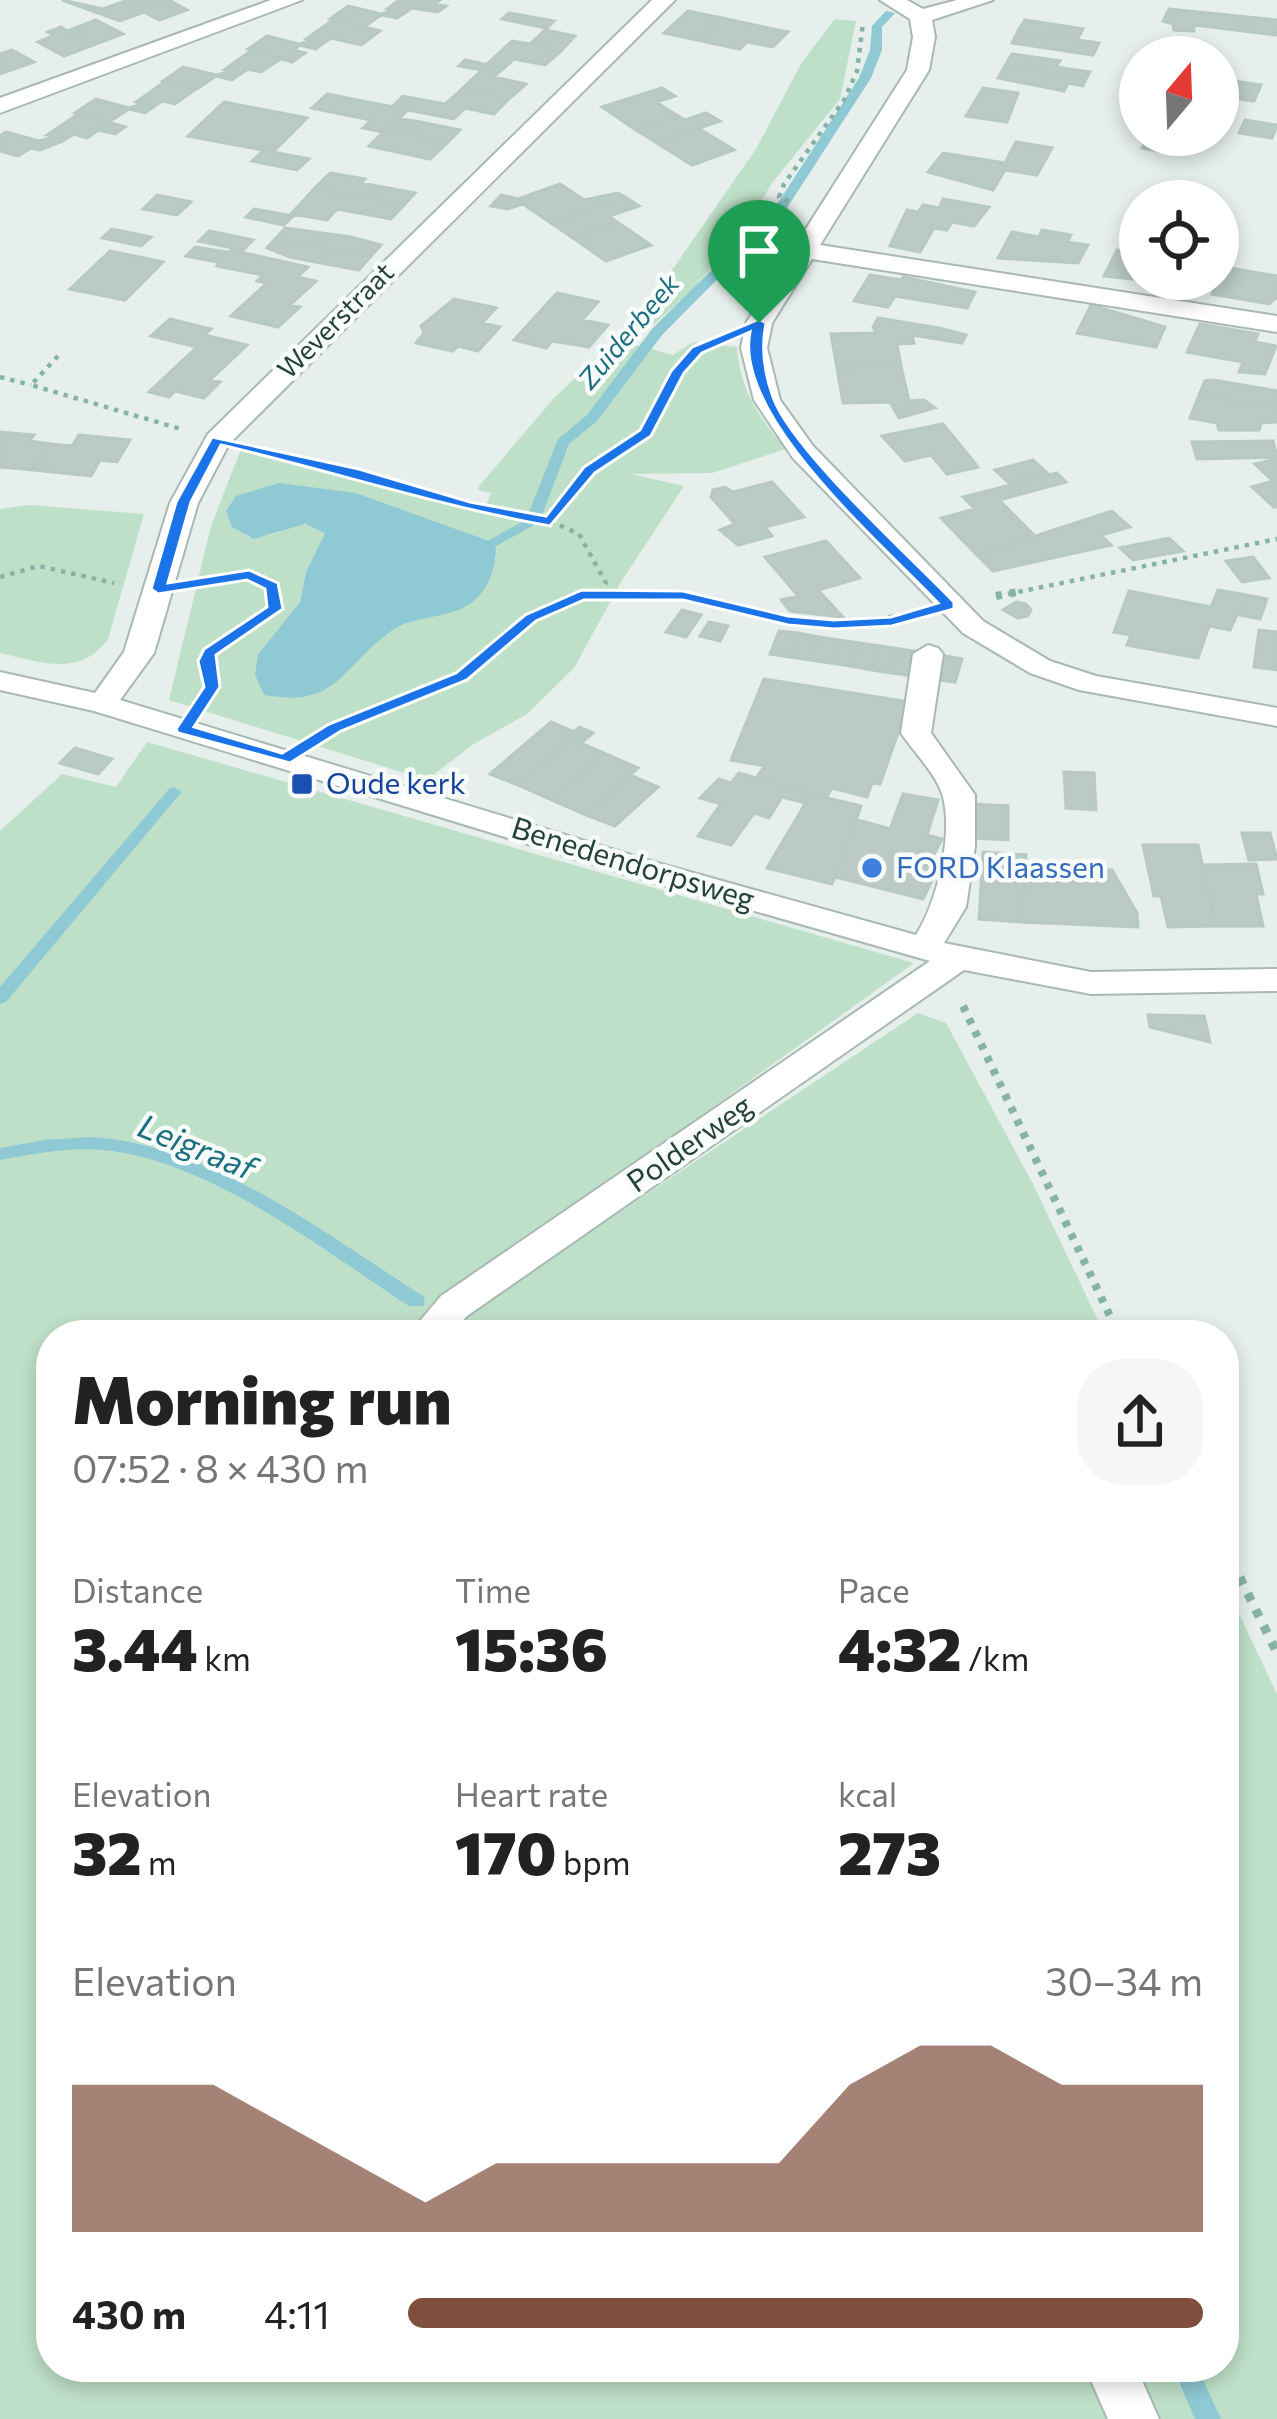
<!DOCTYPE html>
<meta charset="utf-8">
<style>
body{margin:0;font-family:Commissioner,sans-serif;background:#f6f6f6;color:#222;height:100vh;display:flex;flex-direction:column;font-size:45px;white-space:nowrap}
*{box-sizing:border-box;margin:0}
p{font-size:39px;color:#767676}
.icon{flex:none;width:66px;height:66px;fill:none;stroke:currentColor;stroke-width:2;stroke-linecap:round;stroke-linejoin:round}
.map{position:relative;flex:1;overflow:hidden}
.side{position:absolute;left:36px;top:1320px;width:1203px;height:1062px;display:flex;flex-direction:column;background:#fff;border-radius:48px;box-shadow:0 6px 18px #0003}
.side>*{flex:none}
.needle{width:78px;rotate:19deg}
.tools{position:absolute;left:1119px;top:36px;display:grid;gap:24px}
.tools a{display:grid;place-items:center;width:120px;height:120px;border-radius:50%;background:#fff;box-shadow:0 6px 18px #0003;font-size:60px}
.pin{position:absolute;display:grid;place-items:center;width:102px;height:102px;color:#fff;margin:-123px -51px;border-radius:50% 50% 50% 0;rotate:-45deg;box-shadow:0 0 12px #0007}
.pin .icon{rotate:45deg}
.round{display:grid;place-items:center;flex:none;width:126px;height:126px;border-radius:48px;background:#f6f6f6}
.summary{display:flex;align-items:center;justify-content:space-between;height:204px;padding:0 36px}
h1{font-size:66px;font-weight:800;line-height:90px}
.stats{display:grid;grid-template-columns:repeat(3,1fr);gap:18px;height:204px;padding:12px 36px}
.stats div{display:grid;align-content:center}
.stats b{font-size:60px;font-weight:800}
.stats small{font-size:33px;font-weight:400}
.stats p{font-size:33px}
.chart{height:336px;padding:24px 36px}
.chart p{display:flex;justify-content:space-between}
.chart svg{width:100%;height:216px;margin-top:12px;fill:#804e3d;opacity:.7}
ul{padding:0 36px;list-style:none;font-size:39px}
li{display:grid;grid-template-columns:192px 144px 1fr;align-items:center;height:90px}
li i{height:30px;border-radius:15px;background:#804e3d}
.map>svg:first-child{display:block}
.green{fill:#bfe0c8;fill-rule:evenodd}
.water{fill:#8ec9d4}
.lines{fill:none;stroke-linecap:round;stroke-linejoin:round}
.stream{fill:#8ec9d4;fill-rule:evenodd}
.building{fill:#bbcac4;stroke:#b8c9c2;stroke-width:3}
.minor-casing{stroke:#a8b8b2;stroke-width:4}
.path-far2{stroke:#86b3a5;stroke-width:4.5;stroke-dasharray:4.5 6;stroke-linecap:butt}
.path-far1{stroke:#86b3a5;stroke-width:8;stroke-dasharray:6 8;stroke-linecap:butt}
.path{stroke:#86b3a5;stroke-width:9;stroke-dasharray:8 10;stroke-linecap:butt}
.minor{fill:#fff;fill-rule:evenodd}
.route{fill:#1a73e8;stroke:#fff;stroke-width:3;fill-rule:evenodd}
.transit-dot{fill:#1a4fb4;stroke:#f7fbf9;stroke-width:4.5}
.shop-dot{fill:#3f7fe0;stroke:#f7fbf9;stroke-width:4.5}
.labels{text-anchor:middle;stroke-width:9;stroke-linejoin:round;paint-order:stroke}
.far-street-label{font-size:27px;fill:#24423a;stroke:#f7fbf9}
.far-water-label{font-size:27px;font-style:italic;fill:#1c6f80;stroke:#f7fbf9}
.transit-label{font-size:30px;fill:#164399;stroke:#f7fbf9;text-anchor:start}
.street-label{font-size:30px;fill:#24423a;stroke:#f7fbf9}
.shop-label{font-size:30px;fill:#366cbe;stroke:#f7fbf9;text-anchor:start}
.water-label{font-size:33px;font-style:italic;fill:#1c6f80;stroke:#f7fbf9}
</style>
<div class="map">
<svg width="1277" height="2419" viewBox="0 0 1277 2419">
<rect width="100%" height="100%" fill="#e6efeb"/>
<path class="green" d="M835 19 856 21 840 99 772 183 741 235 687 295 632 344 673 355 693 342 737 347C740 390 758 417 786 449L712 473 631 474 684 486 621 582 574 668 527 714 472 745 427 780 169 700 211 526 241 449 483 513 491 493 478 490 479 486 554 398 640 316 756 149 802 62ZM356 493 495 543C498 555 496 560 491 571 471 622 440 607 399 627 369 642 349 666 326 690L258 654 300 602 306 572 326 532C300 510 273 546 244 535Z
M30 505 144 514 108 639C80 678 40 662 0 653V509Z
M147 742 914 963 427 1312 421 1319 440 1335H51V2367H1170L1196 2419H0V831L62 774 116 787Z
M918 1013 946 1023 1034 1186 1105 1335H445L465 1315Z
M1224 1582 1277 1694V2419H1209L1182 2367H1224Z"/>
<path class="water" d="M279 483 356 493 495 543C499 558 490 584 479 596 460 618 426 614 400 626 368 642 348 680 320 692 300 700 285 698 264 695L255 675 258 654 300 602 306 572 325 533 305 524 254 539 232 527 226 511 236 496Z"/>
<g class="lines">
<path class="stream" d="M886 11 895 13 882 27V50L871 78 785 211 662 335 597 421 569 444 542 515 540 518H530L528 515 558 439 587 415 652 329 776 206 859 78 870 50 872 26Z
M529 518 536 522 534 525 480 555H470L468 552Z
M174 787 182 792 179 795 6 1002 0 1004V987L169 789Z
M90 1137C210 1143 325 1234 423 1296L425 1301 423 1306H409C323 1250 222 1170 119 1152 79 1145 38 1153 0 1160V1148L45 1140Z
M1172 2367H1197L1221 2419H1195Z"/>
</g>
<path class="building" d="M62 0 103 9 128 0H169L187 10 159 20 144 12 120 21Z
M399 0H440L435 4 446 6 438 12 412 8 403 14 387 9Z
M348 6 381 14 396 10 403 14 397 18 381 15 364 27 330 19Z
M1169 9 1277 20V35L1194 25V31L1174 30 1173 24 1163 21Z
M688 11 718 17 710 24 717 26 702 41 664 33Z
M509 13 554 21 547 28 502 19Z
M718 17 763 27 788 32 773 47 747 42 740 49 702 41 717 26 710 24Z
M96 20 123 34 93 45 67 31Z
M333 20 364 27 380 31 361 45 331 38 322 44 306 39Z
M1025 20 1083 29 1077 40 1018 31Z
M61 27 67 31 93 45 64 56 38 42 55 35 48 32Z
M545 30 575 36 561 51 530 44Z
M1018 31 1077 40 1099 43 1093 55 1012 43Z
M267 36 299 44 316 40 322 44 316 49 300 45 293 50 305 53 292 62 248 49Z
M512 41 530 44 561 51 545 65 514 59 504 68 486 65Z
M12 50 34 62 0 74V54Z
M252 50 282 58 261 72 248 69 239 75 224 70Z
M1012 54 1060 61 1056 67 1090 72 1086 79 1005 66Z
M465 60 504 68 494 77 526 84 509 99 462 89 482 70 459 66Z
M1005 66 1086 79 1083 86 1068 83 1064 91 998 78Z
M183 67 216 75 232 71 239 75 232 80 216 76 197 89 163 81Z
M1220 79 1261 85 1254 101 1218 96Z
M166 81 196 89 175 104 162 101 152 108 136 102Z
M662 88 675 96 656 102 678 116 636 130 602 107Z
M983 88 1018 93 1007 122 966 116Z
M462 89 509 99 494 114 465 108 454 119 392 107 403 96 445 104Z
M327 94 408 110 389 128 447 143 430 159 369 146 383 132 363 128 371 120 312 108Z
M96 99 129 108 147 103 152 108 145 113 129 109 109 122 75 113Z
M224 102 307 118 273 152 188 136Z
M706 113 720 121 657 143 636 130 678 116 685 120Z
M78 114 109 122 125 127 115 134 98 130 87 138 74 134 63 141 59 140 63 137 47 135Z
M399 119 415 121 460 130 447 143 389 128Z
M1245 120 1277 125 1272 138 1239 133Z
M698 128 734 150 692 165 657 143Z
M6 132 39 141 58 136 63 141 40 150 31 148 18 156 0 151V136Z
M1149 135H1162L1185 138 1177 154 1142 148Z
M1016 142 1052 148 1037 175 1005 170 993 190 928 172 943 153 1005 163Z
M264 150 273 152 309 159 297 170 252 161Z
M330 173 365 179 361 183 415 193 405 204 314 189Z
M560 184 584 200 618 193 625 197 551 223 523 204 507 209 491 206 501 195 518 199Z
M314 189 336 192 405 204 391 219 337 209 327 220 291 214Z
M157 195 191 202 177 215 143 209Z
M625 197 639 206 609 216 617 222 573 238 551 223Z
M943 199 989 207 974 226 952 222 947 230 934 228 920 252 890 246 907 210 918 212 923 205 939 208Z
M254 209 293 216 284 225 246 217Z
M617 222 651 245 606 261 573 238Z
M285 228 351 237 381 245 370 257 276 238Z
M112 229 151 237 141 246 102 238Z
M1042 230 1071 235 1067 242 1088 245 1078 263 998 258 1012 232 1039 237Z
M209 231 253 240 243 250 199 241Z
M276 238 370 257 359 270 290 257 267 248Z
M195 247 227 252 218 262 186 256Z
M231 250 308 267 298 277 316 281 290 305 300 307 278 327 231 316 267 283 257 281 263 275 217 266Z
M1117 250 1140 254V279H1161L1159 282 1104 276Z
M110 251 163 262 125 300 70 289Z
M1224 267 1277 276V297L1269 304 1212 294Z
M870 275 901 280 903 277 975 292 967 308 895 296 888 307 854 301Z
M557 293 598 302 582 320 608 325 589 347 552 341 546 348 514 340Z
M454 299 496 308 482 323 500 327 478 351 458 346 453 351 416 343 424 333 421 326Z
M1091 305 1165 327 1156 347 1077 333Z
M878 318 939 328 966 335 962 343 912 335 914 343 897 344 901 366 837 368 831 334 876 333 873 327Z
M170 319 211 329 204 335 247 345 210 380 220 382 204 398 175 391 169 397 149 392 197 347 151 336Z
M1200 324 1258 334 1255 342 1276 346 1265 374 1239 372 1243 362 1187 352Z
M901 366 909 401 924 400 935 408 899 418 890 402 843 403 837 368Z
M1213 380 1277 391V409L1199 395 1205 381Z
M1199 395 1277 409V422L1261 423 1259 430H1219L1217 423 1190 418Z
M943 424 978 467 947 474 931 455 905 461 882 436Z
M0 432 34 435 29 441 51 444 33 470 0 467Z
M79 435 130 440 117 462 100 460 91 476 33 470 51 444 72 446Z
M1273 441 1277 457 1197 459 1192 442Z
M1277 459V507H1274L1252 487 1273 481 1255 464Z
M1033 460 1047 473 1009 483 995 470Z
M1057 473 1066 482 999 500 1037 538 977 555 941 518 975 509 963 497Z
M772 482 804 517 765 527 772 536 738 545 720 530 735 524 711 497 713 490 725 487 733 492Z
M1112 511 1130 527 1101 535 1111 545 993 571 977 555Z
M1169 538 1183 551 1133 560 1120 548Z
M826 541 860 578 818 590 843 617 790 611 781 600 798 596 765 557Z
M1253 557 1269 578 1242 582 1226 561Z
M1218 590 1246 595 1230 630 1209 626 1198 658 1127 645 1131 635 1114 632 1129 591 1211 607Z
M1246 595 1267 599 1260 619 1240 615Z
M1016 602 1026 604 1031 610 1028 616 1018 618 1003 610Z
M682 610 701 615 686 637 666 632Z
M709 622 728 626 720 641 700 636Z
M1259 630 1277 632V670L1254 667Z
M779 631 798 633 790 657 770 654Z
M798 633 819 637 810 660 790 657Z
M819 637 839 640 831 663 810 660Z
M839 640 859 643 851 666 831 663Z
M859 643 880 646 872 670 851 666Z
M880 646 900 649 892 673 872 670Z
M900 649 920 652 913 676 892 673Z
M940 655 962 659 955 682 931 679Z
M764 679 909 702 880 784 872 783 867 797 832 788 826 798 756 778 765 766 731 760Z
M551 722 574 732 579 727 593 733 580 744 571 739 518 785 490 774Z
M571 739 604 753 552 800 518 785Z
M75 748 112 759 98 774 60 763Z
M604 753 638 768 586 815 552 800Z
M1064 772 1094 773 1096 810 1066 808Z
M739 773 811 794 805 803 782 797 769 818 754 813 731 845 698 836 721 804 700 798 719 779 731 783Z
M630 775 658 787 615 826 586 815Z
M811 794 861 806 832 884 767 868Z
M903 794 938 800 927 835 942 839 932 858 942 860 923 899 835 877 855 819 890 829Z
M974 804 1008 806V840L974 838Z
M1242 833H1270L1277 859 1249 860Z
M1143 845H1198L1216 926 1168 927 1161 896H1154Z
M983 852 1026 855 1022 922 979 919Z
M1025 864 1112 870 1137 913 1138 927 1022 922Z
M1256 864 1263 894H1256L1263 926H1216L1203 865Z
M1148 1015 1204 1016 1210 1042 1150 1027Z"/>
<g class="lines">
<g class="minor-casing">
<path id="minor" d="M271 0H302L0 113V98Z
M652 0H675L229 444 198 503 154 653 120 700 654 862 916 935C937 902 953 836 943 797 938 776 913 751 901 733L913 654 928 645 938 648 943 654 931 733 975 795V846L966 907 944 943 1091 972 1277 969V991L1091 994 964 970 467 1316 449 1335H408L441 1296 930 961 632 876 94 711 0 690V672L95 693 124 652 170 503 208 434Z
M880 0H907L923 9 957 0H993L932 20 935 37 929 70 820 245 1277 316V332L812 259 772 323 767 348 780 400 813 446 983 621 1050 661 1096 676 1277 708V726L1079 690 1030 673 963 633 793 458 754 400 741 348 746 323 907 70 913 37 910 19Z
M1085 2367H1136L1159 2419H1108Z"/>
</g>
<path class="path-far2" d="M789 201 779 197 784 184 844 100 857 71 863 23
M58 356 31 385 181 429
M0 377 31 385
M265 452 354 472 467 506 550 521 579 534 606 583 602 593
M550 521 590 470 646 433 678 371 713 341
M0 577 39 566 114 583
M206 583 249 575 273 586 274 594
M1008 594 1277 539"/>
<path class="path-far1" d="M996 596 1023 591
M208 696 209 652 264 619 273 591
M327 732 462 676 530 618 582 595H683L788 620 834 625 906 617
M963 1006 1119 1335"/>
<path class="path" d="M1224 1545 1277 1653"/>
<use href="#minor" class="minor"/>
</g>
<path class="route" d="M759 319 766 323C761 348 764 372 773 397 792 450 910 556 954 602V609L892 626 834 629 788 625 683 600H584L536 621 467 680 341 731 290 763 178 733 176 729 204 687 198 661 204 649 267 607 265 589 247 580 158 594 151 589 176 502 212 437 359 469 470 502 546 516 584 467 640 430 671 371 692 347ZM750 332C733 417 882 544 938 603L891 617 834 620 788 616 683 591 582 590 525 615 456 673 329 724 282 753 194 727 220 687 216 655 283 609 278 583 249 570 168 583 191 502 221 445C331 471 439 506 550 526L595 473 651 436 684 373 702 353Z"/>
<rect class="transit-dot" x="290" y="772" width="24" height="24" rx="6"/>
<circle class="shop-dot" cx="872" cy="868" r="12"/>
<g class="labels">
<g class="far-street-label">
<text transform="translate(336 321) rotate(-45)" y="9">Weverstraat</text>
</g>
<g class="far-water-label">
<text transform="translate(629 332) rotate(-50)" y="9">Zuiderbeek</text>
</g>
<g class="transit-label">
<text x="326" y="794">Oude kerk</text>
</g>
<g class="street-label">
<text transform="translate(633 864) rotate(17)" y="10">Benedendorpsweg</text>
<text transform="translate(690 1144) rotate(-35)" y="10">Polderweg</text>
</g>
<g class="shop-label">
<text x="896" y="878">FORD Klaassen</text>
</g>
<g class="water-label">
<text transform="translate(197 1147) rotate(22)" y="12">Leigraaf</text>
</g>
</g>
</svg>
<div class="tools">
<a><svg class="needle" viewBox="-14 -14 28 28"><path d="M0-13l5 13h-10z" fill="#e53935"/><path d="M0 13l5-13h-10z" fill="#767676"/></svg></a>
<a><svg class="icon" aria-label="locate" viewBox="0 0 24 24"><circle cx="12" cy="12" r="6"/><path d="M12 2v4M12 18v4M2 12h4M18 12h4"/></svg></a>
</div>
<div class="pin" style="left:759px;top:323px;background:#1e9e55"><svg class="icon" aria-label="arrive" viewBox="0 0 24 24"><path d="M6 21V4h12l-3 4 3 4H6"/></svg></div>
<section class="side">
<div class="summary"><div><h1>Morning run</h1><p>07:52 · 8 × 430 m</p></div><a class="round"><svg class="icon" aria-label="share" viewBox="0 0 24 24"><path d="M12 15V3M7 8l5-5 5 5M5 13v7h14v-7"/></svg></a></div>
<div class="stats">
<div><p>Distance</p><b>3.44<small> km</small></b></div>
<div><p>Time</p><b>15:36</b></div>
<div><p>Pace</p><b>4:32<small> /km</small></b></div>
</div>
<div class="stats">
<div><p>Elevation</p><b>32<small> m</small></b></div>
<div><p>Heart rate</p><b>170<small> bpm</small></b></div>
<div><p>kcal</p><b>273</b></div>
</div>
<div class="chart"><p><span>Elevation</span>30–34 m</p>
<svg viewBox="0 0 160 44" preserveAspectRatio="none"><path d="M0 44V14L10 14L20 14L30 22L40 30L50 38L60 30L70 30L80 30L90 30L100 30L110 14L120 6L130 6L140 14L150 14L160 14V44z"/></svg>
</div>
<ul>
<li><b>430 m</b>4:11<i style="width:100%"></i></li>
</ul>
</section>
</div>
